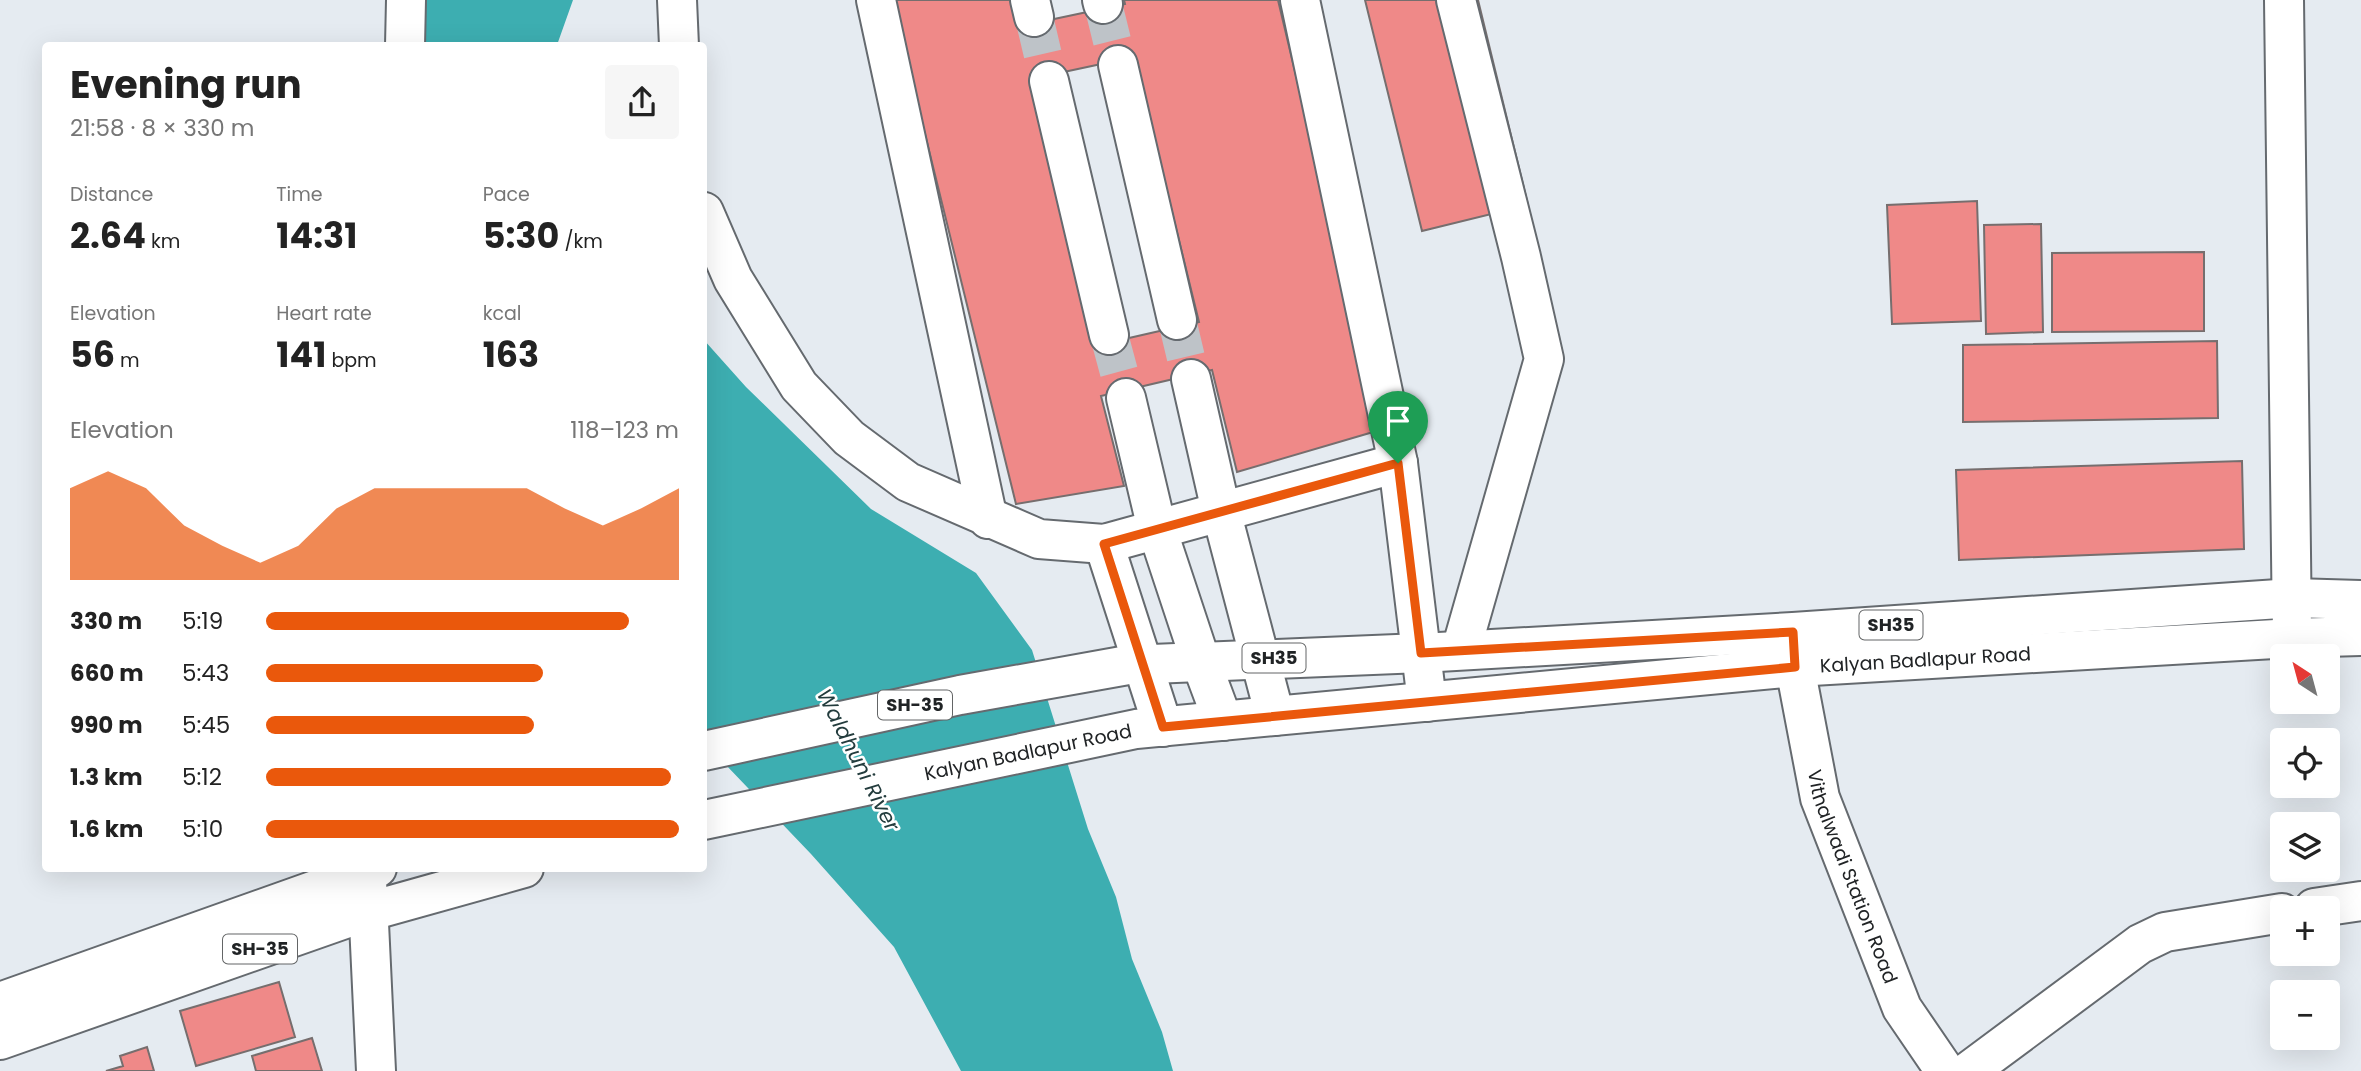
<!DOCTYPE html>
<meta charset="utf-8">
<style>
body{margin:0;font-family:Poppins,sans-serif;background:#f6f6f6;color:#222;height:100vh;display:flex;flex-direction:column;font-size:26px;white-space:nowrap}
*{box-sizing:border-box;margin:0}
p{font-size:23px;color:#767676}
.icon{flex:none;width:38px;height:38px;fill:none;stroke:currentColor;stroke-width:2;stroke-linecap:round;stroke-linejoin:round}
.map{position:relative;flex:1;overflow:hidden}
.details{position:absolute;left:42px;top:42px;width:665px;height:830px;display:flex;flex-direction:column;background:#fff;border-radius:7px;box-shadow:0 7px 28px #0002}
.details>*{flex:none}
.needle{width:46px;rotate:324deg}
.fabs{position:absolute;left:2270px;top:644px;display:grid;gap:14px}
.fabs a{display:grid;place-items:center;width:70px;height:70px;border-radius:7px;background:#fff;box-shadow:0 7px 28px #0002;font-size:35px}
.pin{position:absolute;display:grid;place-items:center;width:60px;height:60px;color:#fff;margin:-72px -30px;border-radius:50% 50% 50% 0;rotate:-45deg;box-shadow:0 0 7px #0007}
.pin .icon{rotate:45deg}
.round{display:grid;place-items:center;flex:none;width:74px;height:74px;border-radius:7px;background:#f6f6f6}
.head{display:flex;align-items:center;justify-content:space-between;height:119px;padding:0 28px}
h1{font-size:38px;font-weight:700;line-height:52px}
.figures{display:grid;grid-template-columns:repeat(3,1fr);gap:10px;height:119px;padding:7px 28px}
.figures div{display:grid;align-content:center}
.figures b{font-size:35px;font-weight:700}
.figures small{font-size:19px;font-weight:400}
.figures p{font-size:19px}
.chart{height:196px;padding:14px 28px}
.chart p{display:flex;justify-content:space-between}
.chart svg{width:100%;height:126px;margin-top:7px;fill:#ea580c;opacity:.7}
ul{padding:0 28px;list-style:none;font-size:23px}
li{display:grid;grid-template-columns:112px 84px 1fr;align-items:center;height:52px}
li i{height:18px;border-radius:9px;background:#ea580c}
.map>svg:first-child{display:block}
.water{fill:#3daeb1}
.building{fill:#ef8988;stroke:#766e6e;stroke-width:2;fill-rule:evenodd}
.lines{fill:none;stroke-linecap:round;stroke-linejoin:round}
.minor-tunnel{stroke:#bec3c8;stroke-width:38;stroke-dasharray:38 19;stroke-linecap:butt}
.minor-casing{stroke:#656a6f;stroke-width:42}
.major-casing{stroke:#656a6f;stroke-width:42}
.minor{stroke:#fff;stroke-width:38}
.major{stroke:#fff;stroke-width:38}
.route-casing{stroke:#fff;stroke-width:14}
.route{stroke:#ea580c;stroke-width:9}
.labels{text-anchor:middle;stroke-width:5;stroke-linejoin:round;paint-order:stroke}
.shield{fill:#fff;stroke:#636566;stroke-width:2}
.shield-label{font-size:18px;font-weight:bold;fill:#202325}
.street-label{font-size:19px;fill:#202325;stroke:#fff}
.water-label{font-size:21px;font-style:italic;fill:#233c3d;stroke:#fff}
</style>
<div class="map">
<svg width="2361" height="1071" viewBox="0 0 2361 1071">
<rect width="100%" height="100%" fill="#e5ebf1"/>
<path class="water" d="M427 0H573L557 45 413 46Z
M704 340 746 387 871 509 976 573 1032 650 1088 829 1116 897 1132 959 1162 1032 1173 1071H961L894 947 811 854 704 742Z"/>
<path class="building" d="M892 0H1016L1021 26 1125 4 1124 0H1278L1380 430 1237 472 1212 370 1101 396 1124 486 1016 504ZM1134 57 1199 322 1094 346 1031 79Z
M1365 0H1478L1528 205 1422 231Z
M1977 201 1981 321 1892 324 1887 205Z
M2041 224 2043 332 1986 334 1984 225Z
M2204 252V331L2052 332V253Z
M2217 341 2218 418 1963 422V345Z
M2242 461 2244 549 1959 560 1956 470Z
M279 982 295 1037 196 1066 180 1011Z
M312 1038 322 1071H256L252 1056Z
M147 1047 154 1071H106L123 1066 120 1056Z"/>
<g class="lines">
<path class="minor-tunnel" d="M1103 4 1118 65
M1034 17 1049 81
M1177 320 1191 379
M1109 335 1126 398"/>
<g class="minor-casing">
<g id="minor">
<path d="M677 0 679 46"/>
<path d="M876 0 988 519"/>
<path d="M1030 0 1034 17"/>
<path d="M1102 0 1103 4"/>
<path d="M1300 0 1398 463 1427 702"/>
<path d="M1456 0 1521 257 1544 359 1461 650"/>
<path d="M2284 0 2292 632"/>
<path d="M405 46 406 0"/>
<path d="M1118 65 1177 320"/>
<path d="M1049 81 1109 335"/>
<path d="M704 212 733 279 799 386 849 438 908 482 1039 539 1104 544 1398 463"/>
<path d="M1191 379 1221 511 1275 716"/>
<path d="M1126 398 1157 529 1201 662 1223 721"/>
<path d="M1104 544 1163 727"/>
<path id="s1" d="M1793 635 1795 667 1820 798 1902 1008 1945 1071"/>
<path d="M367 881 376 1071"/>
<path d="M2314 908 2361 901"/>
<path d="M1969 1071 2140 944 2165 932 2282 913"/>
</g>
</g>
<g class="major-casing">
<g id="major">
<path d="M704 751 960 695 1128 665 1421 653 1793 632 2293 598 2361 600"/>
<path id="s2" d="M704 820 1136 729 1795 667 2291 638 2361 636"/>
<path d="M0 1002 377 868"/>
<path d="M0 1040 356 915 524 868"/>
</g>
</g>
<use href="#minor" class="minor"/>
<use href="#major" class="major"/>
</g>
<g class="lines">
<g class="route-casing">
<path id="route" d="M1398 463 1421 653 1793 632 1795 667 1163 727 1104 544Z"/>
</g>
<use href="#route" class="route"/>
</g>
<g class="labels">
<g class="shield">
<rect x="1859.5" y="610.5" width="63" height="29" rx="5"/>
<rect x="1242.5" y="643.5" width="63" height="29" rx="5"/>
<rect x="878" y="690.5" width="74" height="29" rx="5"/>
<rect x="223" y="934.5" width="74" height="29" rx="5"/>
</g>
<g class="shield-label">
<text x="1891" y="631">SH35</text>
<text x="1274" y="664">SH35</text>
<text x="915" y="711">SH-35</text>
<text x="260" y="955">SH-35</text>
</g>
<g class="street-label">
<text dy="7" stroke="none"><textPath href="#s2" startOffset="1234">Kalyan Badlapur Road</textPath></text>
<text dy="7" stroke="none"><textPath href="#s2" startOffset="331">Kalyan Badlapur Road</textPath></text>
<text dy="7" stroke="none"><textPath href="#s1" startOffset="250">Vithalwadi Station Road</textPath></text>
</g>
<g class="water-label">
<text transform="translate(858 760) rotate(63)" y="7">Waldhuni River</text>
</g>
</g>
</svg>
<div class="fabs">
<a><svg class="needle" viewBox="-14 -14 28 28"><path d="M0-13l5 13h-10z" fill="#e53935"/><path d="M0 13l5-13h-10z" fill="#767676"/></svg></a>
<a><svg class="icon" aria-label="locate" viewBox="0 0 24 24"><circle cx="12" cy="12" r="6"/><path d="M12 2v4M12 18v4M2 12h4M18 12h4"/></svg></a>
<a><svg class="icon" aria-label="layers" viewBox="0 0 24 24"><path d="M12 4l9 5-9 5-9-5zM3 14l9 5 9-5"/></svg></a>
<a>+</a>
<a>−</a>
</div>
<div class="pin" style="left:1398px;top:463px;background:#1e9e55"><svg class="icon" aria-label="arrive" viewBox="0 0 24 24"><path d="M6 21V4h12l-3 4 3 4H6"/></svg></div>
<section class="details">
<div class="head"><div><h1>Evening run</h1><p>21:58 · 8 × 330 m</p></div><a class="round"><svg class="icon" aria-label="share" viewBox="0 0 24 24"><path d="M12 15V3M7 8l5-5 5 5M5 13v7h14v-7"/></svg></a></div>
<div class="figures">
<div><p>Distance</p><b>2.64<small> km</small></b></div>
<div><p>Time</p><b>14:31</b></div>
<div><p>Pace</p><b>5:30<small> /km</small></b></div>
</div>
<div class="figures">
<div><p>Elevation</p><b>56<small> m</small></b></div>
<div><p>Heart rate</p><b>141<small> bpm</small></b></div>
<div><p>kcal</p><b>163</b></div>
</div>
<div class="chart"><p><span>Elevation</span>118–123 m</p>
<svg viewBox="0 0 160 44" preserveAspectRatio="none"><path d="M0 44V12L10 6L20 12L30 25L40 32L50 38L60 32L70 19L80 12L90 12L100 12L110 12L120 12L130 19L140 25L150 19L160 12V44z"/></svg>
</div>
<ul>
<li><b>330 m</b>5:19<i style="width:88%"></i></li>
<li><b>660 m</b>5:43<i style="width:67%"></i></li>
<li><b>990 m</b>5:45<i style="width:65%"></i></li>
<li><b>1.3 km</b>5:12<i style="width:98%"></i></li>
<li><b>1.6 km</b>5:10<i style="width:100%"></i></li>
</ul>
</section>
</div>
